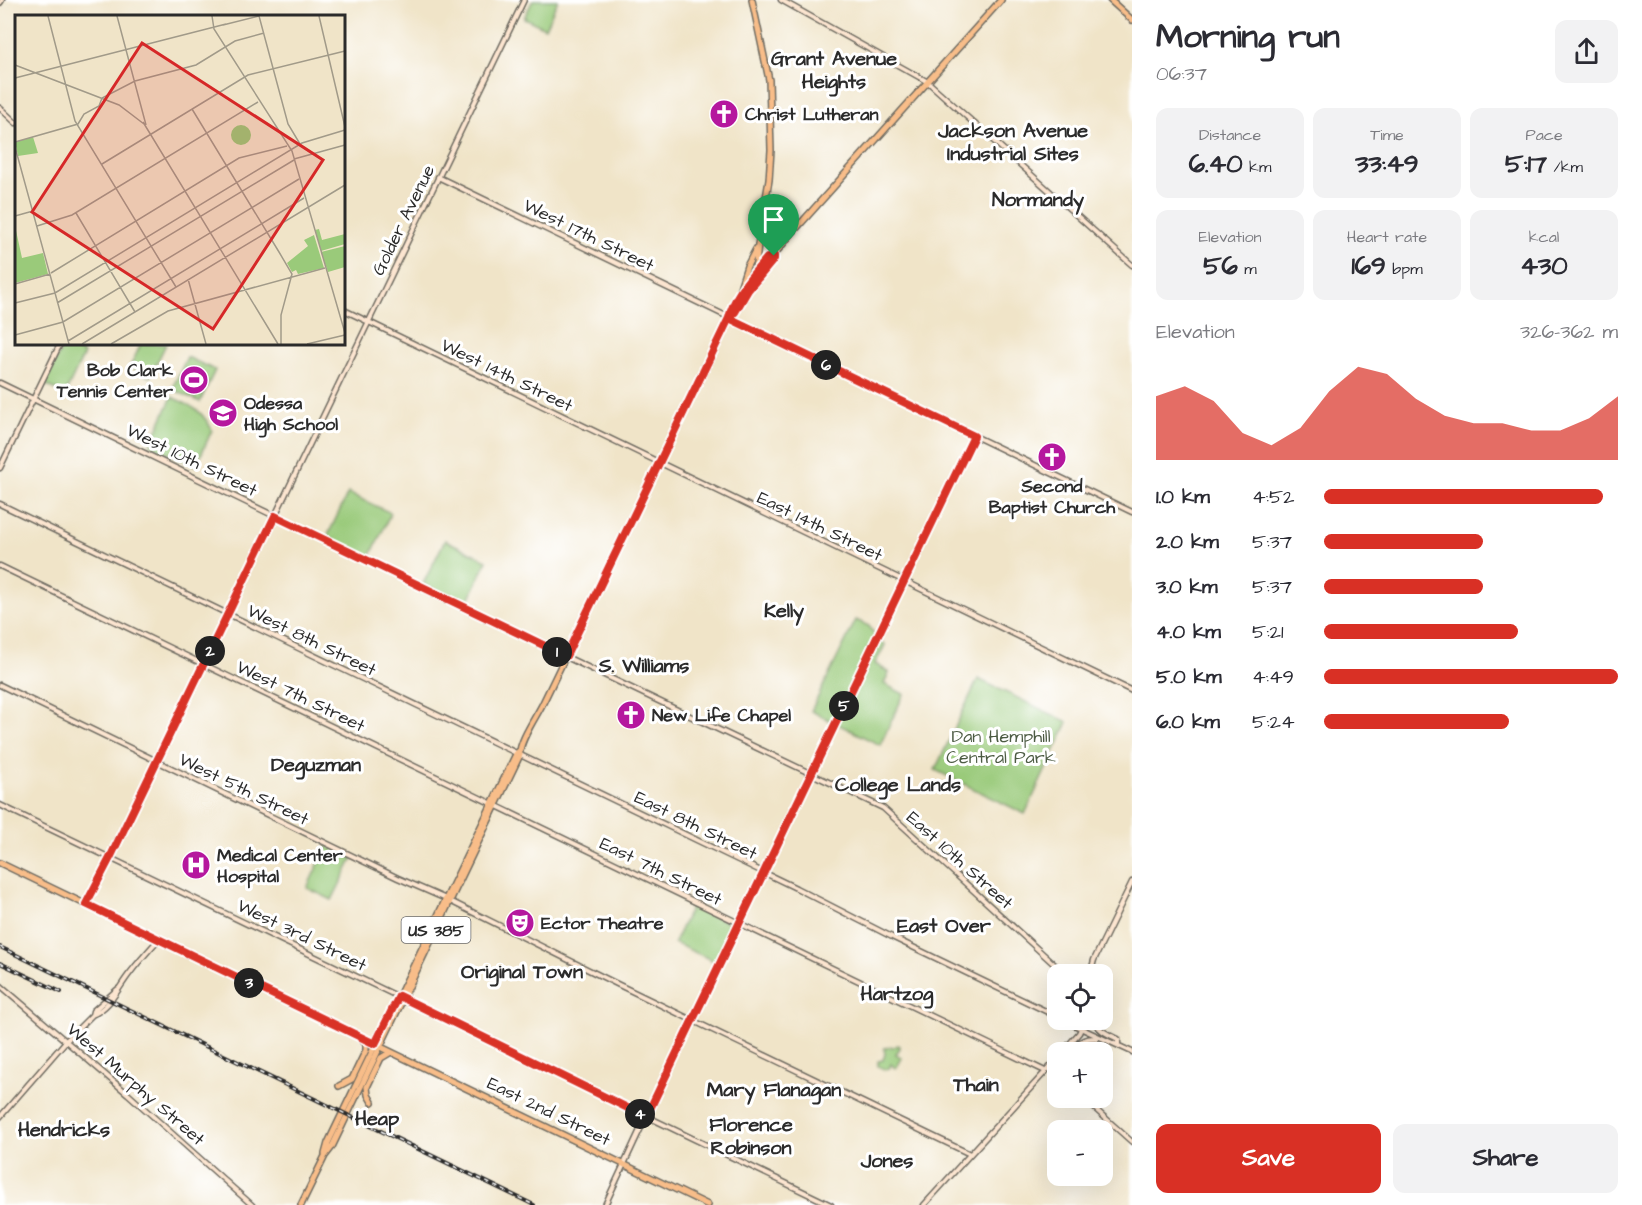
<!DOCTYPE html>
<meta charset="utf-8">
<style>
body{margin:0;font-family:"Architects Daughter",sans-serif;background:#f2f2f3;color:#2b2b33;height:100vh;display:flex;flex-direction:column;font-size:22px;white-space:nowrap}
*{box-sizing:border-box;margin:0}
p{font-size:20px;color:#7c7c81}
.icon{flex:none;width:33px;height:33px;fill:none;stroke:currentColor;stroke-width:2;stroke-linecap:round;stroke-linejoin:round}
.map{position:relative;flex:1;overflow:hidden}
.panel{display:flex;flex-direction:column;background:#fff;width:510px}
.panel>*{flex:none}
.buttons{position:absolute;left:1047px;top:964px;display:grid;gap:12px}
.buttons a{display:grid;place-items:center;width:66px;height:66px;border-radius:12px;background:#fff;box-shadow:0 6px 24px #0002;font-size:30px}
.pin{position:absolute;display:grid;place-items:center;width:51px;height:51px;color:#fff;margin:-62px -26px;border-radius:50% 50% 50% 0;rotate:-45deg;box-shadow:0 0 6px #0007}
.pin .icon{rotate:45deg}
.km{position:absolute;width:30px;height:30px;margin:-15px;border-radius:50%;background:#222;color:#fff;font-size:16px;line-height:30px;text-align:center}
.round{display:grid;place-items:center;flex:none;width:63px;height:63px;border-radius:12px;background:#f2f2f3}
.summary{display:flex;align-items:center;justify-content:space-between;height:102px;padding:0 24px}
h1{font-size:33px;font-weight:800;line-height:45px}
.metrics{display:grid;grid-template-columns:repeat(3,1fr);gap:9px;height:102px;padding:6px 24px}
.metrics div{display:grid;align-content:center;border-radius:12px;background:#f2f2f3;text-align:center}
.metrics b{font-size:26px;font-weight:800}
.metrics small{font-size:16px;font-weight:400}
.metrics p{font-size:16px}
.chart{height:168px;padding:12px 24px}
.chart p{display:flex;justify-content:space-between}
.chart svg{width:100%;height:108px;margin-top:6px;fill:#d93025;opacity:.7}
.cta{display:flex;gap:12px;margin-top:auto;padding:12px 24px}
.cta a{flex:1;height:69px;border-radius:12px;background:#d93025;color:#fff;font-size:24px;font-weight:800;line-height:69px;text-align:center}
.cta a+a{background:#f2f2f3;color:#2b2b33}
ul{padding:0 24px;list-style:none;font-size:20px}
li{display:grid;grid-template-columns:96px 72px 1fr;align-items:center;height:45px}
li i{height:15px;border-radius:8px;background:#d93025}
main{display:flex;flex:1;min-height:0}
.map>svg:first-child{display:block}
.green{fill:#9aca7a;stroke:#627a52;stroke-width:1.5}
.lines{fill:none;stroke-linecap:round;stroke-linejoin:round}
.secondary-casing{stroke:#706c62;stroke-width:7}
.primary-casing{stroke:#706c62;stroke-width:8}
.secondary{stroke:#fce5d0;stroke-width:4}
.primary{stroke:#f8bd89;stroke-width:5}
.rail-casing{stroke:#2b2b2b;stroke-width:4}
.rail{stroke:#fff;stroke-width:1.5;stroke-dasharray:4.5;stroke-linecap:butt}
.route-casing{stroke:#fff;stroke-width:12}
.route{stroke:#d93025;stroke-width:8}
.labels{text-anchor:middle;stroke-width:6;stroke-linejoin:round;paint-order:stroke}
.shield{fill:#fff;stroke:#6b6b6b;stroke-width:1.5}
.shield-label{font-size:16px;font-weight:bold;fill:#2b2b2b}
.poi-label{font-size:18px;font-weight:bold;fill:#2b2b2b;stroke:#fff;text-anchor:start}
.street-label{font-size:18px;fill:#2b2b2b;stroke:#fff}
.park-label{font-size:18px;fill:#4c5b43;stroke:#fff}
.neighbourhood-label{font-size:20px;font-weight:bold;fill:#2b2b2b;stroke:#fff}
.inset-road{fill:none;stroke:#a19a89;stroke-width:1.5}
.view{fill:#d62828;fill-opacity:0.15;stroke:#d62828;stroke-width:3}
.inset-edge{fill:none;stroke:#2b2b2b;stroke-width:3}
</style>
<main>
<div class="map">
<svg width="1132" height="1205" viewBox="0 0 1132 1205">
<rect width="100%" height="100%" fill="#fff"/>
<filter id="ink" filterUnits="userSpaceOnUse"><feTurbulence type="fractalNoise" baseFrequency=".0167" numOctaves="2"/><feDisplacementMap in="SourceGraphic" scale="12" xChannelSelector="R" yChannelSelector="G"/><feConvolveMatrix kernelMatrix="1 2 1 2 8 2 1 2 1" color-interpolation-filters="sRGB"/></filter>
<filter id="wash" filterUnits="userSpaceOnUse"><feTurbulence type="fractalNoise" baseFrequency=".008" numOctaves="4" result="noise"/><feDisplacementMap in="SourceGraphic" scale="24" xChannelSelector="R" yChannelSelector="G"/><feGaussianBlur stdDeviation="1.35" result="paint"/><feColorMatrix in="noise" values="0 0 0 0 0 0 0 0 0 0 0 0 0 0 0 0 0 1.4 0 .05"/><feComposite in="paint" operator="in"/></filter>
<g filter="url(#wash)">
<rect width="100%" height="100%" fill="#f0e4c8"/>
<path class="green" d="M533 0H558L545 28 524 18Z
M64 344 84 354 65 394 44 384Z
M141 344H166L150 377 130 367Z
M187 357 215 370 200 402 172 389Z
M172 397C191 406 202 409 212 430L196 466 150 445Z
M348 493 391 513 370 557 327 537Z
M445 540 487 560 467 604 423 584Z
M856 620 869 626 879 641 885 645 875 664 889 672 884 684 904 694 880 745 811 711Z
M978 679 1068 722 1025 814 935 770Z
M327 846 353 858 332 900 307 888Z
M692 905 734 925 716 962 674 943Z
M898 1045 900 1046V1048L896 1054 902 1058 897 1067 895 1068 891 1064 889 1069 886 1070 878 1066V1061L883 1060 885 1054 884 1048 893 1047Z"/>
</g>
<g filter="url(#ink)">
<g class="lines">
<g class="secondary-casing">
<path id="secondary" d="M781 0 928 82 1132 265
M0 3 2 0
M0 108 16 123
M438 177 1132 512
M344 310 1132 691
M0 383 516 633 883 808 1066 975
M0 468 60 344
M0 504 796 888 894 938 1058 1017
M0 566 1045 1071
M0 685 398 878 446 899 617 984 970 1154
M0 805 831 1205
M86 904 135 806 524 0
M1090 975 1094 960 1132 882
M0 985 128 1094 252 1205
M92 1015C111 1007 118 988 130 973 139 961 149 950 158 940
M1063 1020 1132 1052
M1093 1020C1099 1031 1108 1034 1118 1039V1045
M1064 1050 1079 1033 1085 1020
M1063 1052C1078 1048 1078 1037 1097 1038
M1049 1068 1058 1076
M1083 1098 1132 1142
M0 1117 66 1041 92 1015 93 1011 118 989
M605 1205 646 1117 974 436
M924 1205 1058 1058"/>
</g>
<g class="primary-casing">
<path id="primary" d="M752 0 769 80 771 150 769 180 758 245 755 273
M1110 0 1132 20
M740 288 747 266 756 249
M730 317 735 312 748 290 774 259 773 256 794 231 1001 0
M0 863 708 1205
M339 1086 352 1079 366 1050V1045L363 1039
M372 1102 368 1095 367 1087 381 1058 391 1052
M325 1154 328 1143 353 1091 516 754 519 751
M301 1205 325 1156 332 1147 496 805 520 755C518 743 536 717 542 705L729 318C734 299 743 286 756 272 761 265 765 259 773 256"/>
</g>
<use href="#secondary" class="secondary"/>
<use href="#primary" class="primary"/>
<g class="rail-casing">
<path id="rail" d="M0 947 534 1205
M0 963 61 992"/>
</g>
<use href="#rail" class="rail"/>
</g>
</g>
<g class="lines" filter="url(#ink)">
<g class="route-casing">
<path id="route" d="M774 256V259L748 290 735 312 729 318 566 656 275 516 110 858 86 904 375 1044 399 996 646 1117 974 436 729 318C735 293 751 277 767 258L774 256"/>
</g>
<use href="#route" class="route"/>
</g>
<defs>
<g id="church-disc" transform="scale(1.5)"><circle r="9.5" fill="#b5179e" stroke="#fff"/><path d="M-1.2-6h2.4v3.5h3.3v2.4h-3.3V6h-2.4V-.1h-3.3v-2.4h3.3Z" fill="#fff"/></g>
<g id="stadium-disc" transform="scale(1.5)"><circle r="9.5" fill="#b5179e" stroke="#fff"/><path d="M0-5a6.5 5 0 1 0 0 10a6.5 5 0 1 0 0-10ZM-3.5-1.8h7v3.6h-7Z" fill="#fff"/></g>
<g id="school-disc" transform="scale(1.5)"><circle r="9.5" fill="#b5179e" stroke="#fff"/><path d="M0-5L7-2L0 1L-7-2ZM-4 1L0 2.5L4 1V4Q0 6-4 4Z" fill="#fff"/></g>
<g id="hospital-disc" transform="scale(1.5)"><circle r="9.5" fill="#b5179e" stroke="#fff"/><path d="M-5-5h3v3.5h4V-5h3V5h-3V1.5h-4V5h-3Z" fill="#fff"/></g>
<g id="theatre-disc" transform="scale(1.5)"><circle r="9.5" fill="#b5179e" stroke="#fff"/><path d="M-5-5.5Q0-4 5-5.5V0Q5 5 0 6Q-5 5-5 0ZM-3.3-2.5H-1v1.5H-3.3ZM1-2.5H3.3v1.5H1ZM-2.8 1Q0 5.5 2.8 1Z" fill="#fff"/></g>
</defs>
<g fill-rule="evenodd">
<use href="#church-disc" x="724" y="114"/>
<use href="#stadium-disc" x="194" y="380"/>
<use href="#school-disc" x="223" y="413"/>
<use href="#church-disc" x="1052" y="457"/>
<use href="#church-disc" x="631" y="715"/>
<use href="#hospital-disc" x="196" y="865"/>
<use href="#theatre-disc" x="520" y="923"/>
</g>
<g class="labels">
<rect class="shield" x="401.5" y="917" width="69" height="26" rx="4.5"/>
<g class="shield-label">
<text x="436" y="936">US 385</text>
</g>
<g class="poi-label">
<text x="745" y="120">Christ Lutheran</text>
<text x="173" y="376" text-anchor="end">Bob Clark<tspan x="173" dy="21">Tennis Center</tspan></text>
<text x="244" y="409">Odessa<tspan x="244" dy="21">High School</tspan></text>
<text x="1052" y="492" text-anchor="middle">Second<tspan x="1052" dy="21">Baptist Church</tspan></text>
<text x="652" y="721">New Life Chapel</text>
<text x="217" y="861">Medical Center<tspan x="217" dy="21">Hospital</tspan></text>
<text x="541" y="929">Ector Theatre</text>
</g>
<g class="street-label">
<text transform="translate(403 220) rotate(-64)" y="6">Golder Avenue</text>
<text transform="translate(589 235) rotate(26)" y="6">West 17th Street</text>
<text transform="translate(507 375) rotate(26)" y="6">West 14th Street</text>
<text transform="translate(192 460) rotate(26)" y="6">West 10th Street</text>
<text transform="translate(820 526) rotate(26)" y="6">East 14th Street</text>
<text transform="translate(312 640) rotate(26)" y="6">West 8th Street</text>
<text transform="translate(301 696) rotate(26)" y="6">West 7th Street</text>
<text transform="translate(244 789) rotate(26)" y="6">West 5th Street</text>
<text transform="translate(696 825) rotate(26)" y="6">East 8th Street</text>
<text transform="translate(960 860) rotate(42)" y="6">East 10th Street</text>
<text transform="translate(661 871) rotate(26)" y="6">East 7th Street</text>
<text transform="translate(302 935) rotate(26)" y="6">West 3rd Street</text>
<text transform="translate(136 1084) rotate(41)" y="6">West Murphy Street</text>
<text transform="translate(549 1111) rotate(26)" y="6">East 2nd Street</text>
</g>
<g class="park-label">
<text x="1001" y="742">Dan Hemphill<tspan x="1001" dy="21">Central Park</tspan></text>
</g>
<g class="neighbourhood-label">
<text x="834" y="65">Grant Avenue<tspan x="834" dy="23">Heights</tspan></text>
<text x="1013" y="137">Jackson Avenue<tspan x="1013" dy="23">Industrial Sites</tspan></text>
<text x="1038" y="206">Normandy</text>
<text x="784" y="617">Kelly</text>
<text x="644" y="672">S. Williams</text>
<text x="316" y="771">Deguzman</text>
<text x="898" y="791">College Lands</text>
<text x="944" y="932">East Over</text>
<text x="522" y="978">Original Town</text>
<text x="897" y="1000">Hartzog</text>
<text x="976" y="1091">Thain</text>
<text x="774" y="1096">Mary Flanagan</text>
<text x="377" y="1125">Heap</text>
<text x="751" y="1131">Florence<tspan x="751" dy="23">Robinson</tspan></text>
<text x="64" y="1136">Hendricks</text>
<text x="887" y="1167">Jones</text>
</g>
</g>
<g transform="translate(15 15)">
<rect width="330" height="330" fill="#f0e4c8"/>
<path d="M216 120a10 10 0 1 1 20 0a10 10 0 1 1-20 0ZM18 122 23 138 3 141 0 127ZM0 211 7 243 28 238 33 259 0 268ZM304 214 307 225 330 219V229L306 236 300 215ZM299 220 309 253 283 259 281 255 277 257 272 248 293 231 289 225ZM330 231V252L313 257 306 237Z" fill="#9aca7a"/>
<path class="inset-road" d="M33 1 60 106 161 272M102 1 131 110M197 1 199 14 277 136 330 318M244 1 273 109 285 129M304 1 330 112M208 10 244 1M0 50 104 90 129 109M0 63 211 9M177 94 264 237M128 107 263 329M0 127 63 109 69 99 84 91 87 83 120 66 181 50 220 26 249 18M0 132 54 329M279 144 330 130M87 149 233 60 330 36M61 198 120 297M0 201 18 196M22 211 57 200 243 87M264 237 277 259 266 300V329M36 258 224 143 272 131M173 264 191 329M0 269 35 259M0 288 40 278 287 128 330 115M42 288 279 145M0 320 48 307 284 164M53 326 289 183M67 329 330 170M96 329 153 296 310 253M292 329 330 320"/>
<path class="view" d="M127 28 308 145 198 314 17 197Z"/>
<rect width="330" height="330" class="inset-edge"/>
</g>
</svg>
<div class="buttons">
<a><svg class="icon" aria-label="locate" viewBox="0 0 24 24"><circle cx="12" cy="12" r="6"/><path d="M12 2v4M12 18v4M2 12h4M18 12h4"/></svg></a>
<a>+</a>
<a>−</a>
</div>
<div class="pin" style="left:774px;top:256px;background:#1e9e55"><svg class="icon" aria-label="arrive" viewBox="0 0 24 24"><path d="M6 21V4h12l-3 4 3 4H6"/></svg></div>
<b class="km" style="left:557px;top:652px">1</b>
<b class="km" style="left:210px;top:651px">2</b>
<b class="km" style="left:249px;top:983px">3</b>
<b class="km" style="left:640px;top:1114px">4</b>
<b class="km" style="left:844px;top:706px">5</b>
<b class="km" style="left:826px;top:365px">6</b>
</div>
<section class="panel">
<div class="summary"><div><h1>Morning run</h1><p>06:37</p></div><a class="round"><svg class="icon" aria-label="share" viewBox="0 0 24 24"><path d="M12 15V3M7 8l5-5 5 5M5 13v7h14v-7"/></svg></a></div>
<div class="metrics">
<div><p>Distance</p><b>6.40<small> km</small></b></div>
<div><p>Time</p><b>33:49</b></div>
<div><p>Pace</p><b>5:17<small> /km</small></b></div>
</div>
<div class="metrics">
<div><p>Elevation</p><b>56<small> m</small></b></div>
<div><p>Heart rate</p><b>169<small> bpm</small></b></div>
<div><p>kcal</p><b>430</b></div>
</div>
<div class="chart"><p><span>Elevation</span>326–362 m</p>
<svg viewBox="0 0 160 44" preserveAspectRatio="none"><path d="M0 44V18L10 14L20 20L30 33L40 38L50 31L60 16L70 6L80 9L90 19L100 26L110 29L120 29L130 32L140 32L150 27L160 18V44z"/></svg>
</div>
<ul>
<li><b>1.0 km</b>4:52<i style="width:95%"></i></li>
<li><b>2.0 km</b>5:37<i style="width:54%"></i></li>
<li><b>3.0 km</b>5:37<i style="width:54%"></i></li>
<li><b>4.0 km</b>5:21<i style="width:66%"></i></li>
<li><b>5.0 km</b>4:49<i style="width:100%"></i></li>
<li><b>6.0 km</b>5:24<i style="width:63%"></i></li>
</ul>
<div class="cta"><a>Save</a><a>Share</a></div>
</section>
</main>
